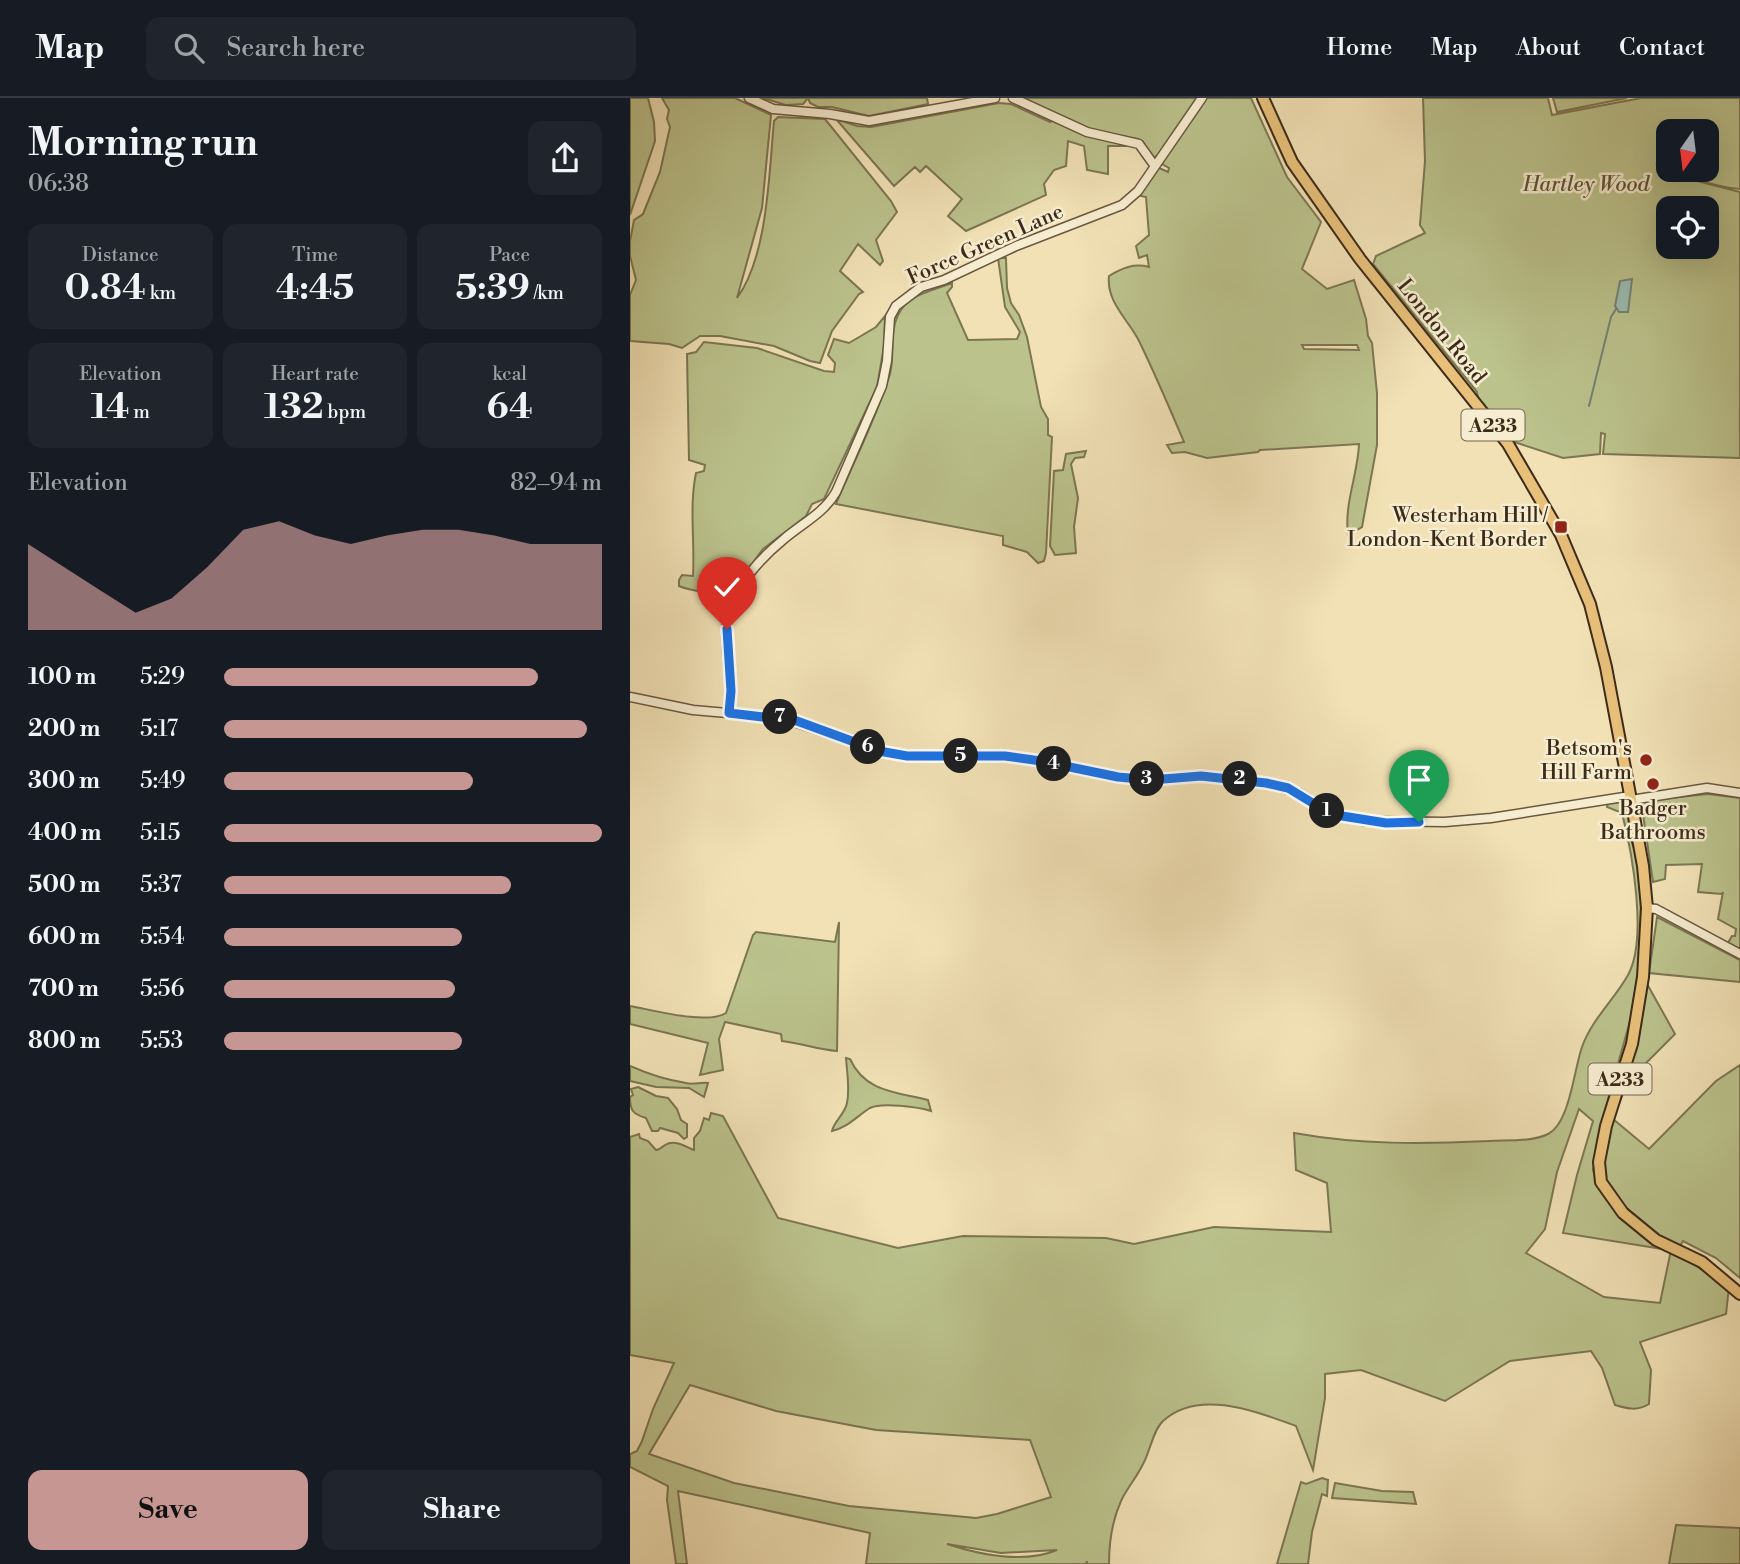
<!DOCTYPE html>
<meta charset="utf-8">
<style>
body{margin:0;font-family:"Libre Bodoni",serif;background:#20242c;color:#f1f3f6;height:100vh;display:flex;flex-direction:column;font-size:26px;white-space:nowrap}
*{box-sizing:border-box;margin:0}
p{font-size:23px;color:#9ea1a6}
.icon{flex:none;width:38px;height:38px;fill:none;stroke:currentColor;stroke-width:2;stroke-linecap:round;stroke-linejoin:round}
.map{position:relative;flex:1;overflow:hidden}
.sheet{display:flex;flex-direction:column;background:#171b24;width:630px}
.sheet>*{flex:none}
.needle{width:46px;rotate:194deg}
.buttons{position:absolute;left:1026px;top:21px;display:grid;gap:14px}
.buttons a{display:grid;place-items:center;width:63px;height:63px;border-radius:14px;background:#171b24;box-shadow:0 7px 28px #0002;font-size:35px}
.pin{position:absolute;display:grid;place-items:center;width:60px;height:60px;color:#fff;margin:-72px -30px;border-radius:50% 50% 50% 0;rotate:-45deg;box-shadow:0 0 7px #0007}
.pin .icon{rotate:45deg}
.km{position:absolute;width:35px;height:35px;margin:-18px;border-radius:50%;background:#222;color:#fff;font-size:19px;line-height:35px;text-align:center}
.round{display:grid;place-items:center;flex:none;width:74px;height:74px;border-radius:14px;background:#20242c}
.headline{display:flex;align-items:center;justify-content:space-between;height:119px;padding:0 28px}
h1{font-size:38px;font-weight:700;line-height:52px}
.stats{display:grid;grid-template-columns:repeat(3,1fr);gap:10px;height:119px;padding:7px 28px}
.stats div{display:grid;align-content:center;border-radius:14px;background:#20242c;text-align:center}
.stats b{font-size:35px;font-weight:700}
.stats small{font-size:19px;font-weight:400}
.stats p{font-size:19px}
.chart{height:196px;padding:14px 28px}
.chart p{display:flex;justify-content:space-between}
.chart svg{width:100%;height:126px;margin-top:7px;fill:#c59692;opacity:.7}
.button{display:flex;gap:14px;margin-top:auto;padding:14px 28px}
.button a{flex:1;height:80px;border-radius:14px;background:#c59692;color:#111;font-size:28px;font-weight:700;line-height:80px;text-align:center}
.button a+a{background:#20242c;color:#f1f3f6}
ul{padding:0 28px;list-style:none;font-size:23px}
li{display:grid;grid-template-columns:112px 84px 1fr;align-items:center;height:52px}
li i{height:18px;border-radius:9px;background:#c59692}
header{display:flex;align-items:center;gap:42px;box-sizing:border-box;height:98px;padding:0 35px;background:#171b24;border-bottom:2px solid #363941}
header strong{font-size:33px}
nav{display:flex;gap:38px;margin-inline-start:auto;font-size:24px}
.search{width:490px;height:63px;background:#20242c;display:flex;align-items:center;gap:18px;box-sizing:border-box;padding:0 24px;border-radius:14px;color:#9ea1a6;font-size:26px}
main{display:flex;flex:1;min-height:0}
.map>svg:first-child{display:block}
.green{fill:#bbc28c;stroke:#7c7653;stroke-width:2;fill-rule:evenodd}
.water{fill:#9bbdb1;stroke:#758375;stroke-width:2}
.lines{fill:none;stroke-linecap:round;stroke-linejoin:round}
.stream{stroke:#758375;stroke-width:2}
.minor-casing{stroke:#695841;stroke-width:11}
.major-casing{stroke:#3c2b1a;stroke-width:14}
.minor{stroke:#f6eccf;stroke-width:8}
.major{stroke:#e8c07a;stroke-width:10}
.route-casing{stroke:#fff;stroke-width:14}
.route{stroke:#1a73e8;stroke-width:9}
.poi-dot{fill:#8f2418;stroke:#f6eccf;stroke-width:2.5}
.labels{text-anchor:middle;stroke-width:5;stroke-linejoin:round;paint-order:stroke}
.shield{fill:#f6eccf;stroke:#746550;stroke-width:2}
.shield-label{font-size:19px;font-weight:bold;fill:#3c2b1a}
.park-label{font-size:21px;font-style:italic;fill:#5c5136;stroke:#f6eccf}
.street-label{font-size:21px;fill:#3c2b1a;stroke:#f6eccf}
.poi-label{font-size:21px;fill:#3c2b1a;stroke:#f6eccf;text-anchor:end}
</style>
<header>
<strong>Map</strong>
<div class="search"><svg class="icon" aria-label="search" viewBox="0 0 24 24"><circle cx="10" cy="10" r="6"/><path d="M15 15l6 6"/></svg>Search here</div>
<nav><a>Home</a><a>Map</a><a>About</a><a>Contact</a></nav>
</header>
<main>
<section class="sheet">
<div class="headline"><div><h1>Morning run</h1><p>06:38</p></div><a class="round"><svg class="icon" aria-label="share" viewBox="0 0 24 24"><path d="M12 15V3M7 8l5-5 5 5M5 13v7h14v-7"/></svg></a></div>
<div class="stats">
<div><p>Distance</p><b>0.84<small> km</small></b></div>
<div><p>Time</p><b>4:45</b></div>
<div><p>Pace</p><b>5:39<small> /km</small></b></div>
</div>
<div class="stats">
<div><p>Elevation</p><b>14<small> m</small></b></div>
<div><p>Heart rate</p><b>132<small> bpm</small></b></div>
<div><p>kcal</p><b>64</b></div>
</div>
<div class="chart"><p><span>Elevation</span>82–94 m</p>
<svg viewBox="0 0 160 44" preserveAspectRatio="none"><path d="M0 44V14L10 22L20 30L30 38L40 33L50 22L60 9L70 6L80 11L90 14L100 11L110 9L120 9L130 11L140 14L150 14L160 14V44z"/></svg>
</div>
<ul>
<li><b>100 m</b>5:29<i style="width:83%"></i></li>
<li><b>200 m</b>5:17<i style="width:96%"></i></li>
<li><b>300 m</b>5:49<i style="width:66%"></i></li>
<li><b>400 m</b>5:15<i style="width:100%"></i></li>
<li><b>500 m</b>5:37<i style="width:76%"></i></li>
<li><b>600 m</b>5:54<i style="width:63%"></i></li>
<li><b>700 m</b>5:56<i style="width:61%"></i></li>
<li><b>800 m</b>5:53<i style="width:63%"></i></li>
</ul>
<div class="button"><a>Save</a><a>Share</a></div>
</section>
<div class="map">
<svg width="1110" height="1466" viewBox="0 0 1110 1466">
<rect width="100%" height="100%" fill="#f1e1b5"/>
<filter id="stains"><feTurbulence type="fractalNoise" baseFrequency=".00286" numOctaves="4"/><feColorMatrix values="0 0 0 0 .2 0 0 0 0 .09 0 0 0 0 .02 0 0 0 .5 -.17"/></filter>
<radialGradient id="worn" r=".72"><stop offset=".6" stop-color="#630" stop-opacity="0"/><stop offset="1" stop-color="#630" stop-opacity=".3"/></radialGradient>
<path class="green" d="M0 0H18L24 24 25 43 0 117Z
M32 0H105L141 17 132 110 107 200C138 158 139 74 144 23L148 19 195 21 261 103 267 114 246 142 253 163 250 167 228 146 210 173 233 194 229 196 202 233 190 265 180 263 144 248 90 238H70L52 250 39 246 0 243V197L6 182 0 158V143L4 122 13 116 30 74 40 29 37 21 39 12Z
M133 0H297L298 6 239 18 202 9H188L180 5 178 0 173 6 156 7Z
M392 0H568L529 57 523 60 519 58 513 44 508 41 466 33 433 22Z
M576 0H621L657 79 691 124 672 171 697 191 724 182 736 221 738 238 742 245 747 295V347L732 429 718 437C714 405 728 376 729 346L630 352 628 354 577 360 555 354 542 355 537 347 554 344C540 311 526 278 510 245 500 223 476 205 479 178 492 170 504 165 519 169L517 157 509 160 506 148 519 137 516 99 511 98V94L527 69 538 74 539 70 530 65ZM672 247H727L729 252 674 251Z
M793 0H918L922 17 1011 0H1110V91C1095 90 1037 76 1027 68L1028 73 1110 94V360L973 356 975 336 971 335 970 356 933 360 881 343 848 300 847 294 743 166 746 158 795 135 790 127 795 63ZM1038 33H1076V72H1038ZM1038 110H1076V149H1038Z
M923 0H997L927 14Z
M369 5 381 6 420 24 422 22 466 40 507 48H478V76L457 72 454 48 438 43 436 68 424 72 414 86 416 97 336 133 318 118 332 101 296 68 290 74 285 69 264 88 206 21 227 28 241 29Z
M368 160H376L377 190 381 205 389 217 397 239 411 309 418 321V337L422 339 416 455 414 463 408 465 397 454 373 447V438L206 406C224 363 246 321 260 276 265 257 259 235 268 217 278 196 302 193 322 185V189L317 195 338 242 387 241 390 234 375 209Z
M255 218 254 248 247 289 194 401 182 406 176 418 133 451 98 498C81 493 65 495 49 488V482L52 477 63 478C65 443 59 409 66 375L74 373 75 367 59 362 57 256 66 254 74 244 127 250 194 273 204 274 205 265 198 257 204 241 219 245 246 229Z
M456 353 454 359 445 360 441 366 448 400 444 429 446 455 425 457 420 448 424 373 433 372 436 356Z
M1078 696 1110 700V852L1098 845 1102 838H1105L1106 831 1088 821 1093 794 1092 796 1068 794 1072 766 1036 767 1035 781 1023 784 1011 703Z
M996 704 1002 745 1007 760 1011 797 1010 864 1000 923 974 1016 963 1072 969 1090 1038 1152 933 1135 947 1077 963 1023 949 1011 927 1074 915 1131 896 1155 974 1199 1030 1205 1041 1152 1099 1189 1096 1216 1010 1244 1021 1272 1019 1306C1008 1313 998 1311 985 1307L972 1270 961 1253 880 1263 815 1303 731 1272 695 1276V1300L683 1372 666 1328C627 1314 569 1290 533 1323 523 1332 520 1354 513 1366 507 1379 497 1390 491 1403 482 1423 479 1444 479 1466H457V1463L456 1466H236L240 1435 48 1393 57 1466H46L37 1402 38 1388 0 1369V1356L7 1353 12 1343 23 1311 44 1265 0 1257V1039L9 1036 10 1040 18 1043 26 1052C30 1052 32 1049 35 1047 45 1041 56 1049 64 1052V1040L70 1033 74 1020 79 1022 81 1015 93 1018 148 1120 268 1150 333 1138 476 1140 504 1146 584 1129 701 1134 697 1085 666 1072 664 1035C731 1047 792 1046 860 1043 878 1042 902 1044 918 1036 940 1025 944 971 952 949 962 921 984 902 998 877 1018 841 1002 754 992 715L977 709 978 705ZM60 1287 146 1313 246 1332 400 1342 421 1399 367 1416 346 1420 219 1408 104 1385 19 1356ZM317 1446 371 1455 427 1452C394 1466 351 1457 317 1446Z
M1027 819 1110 862V884L1019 875Z
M209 824 207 953C188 952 171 945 152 943L151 936 95 924 89 941 93 972 70 977 78 945 0 926V908C23 912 77 927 96 915L123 837 126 834 205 844Z
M1016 884 1045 936 998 983 983 1021 1019 1051 1086 983 1110 967V1180L1086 1160 1053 1143 1050 1148 1031 1139 992 1106 975 1081 972 1062 994 980C1010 951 1011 916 1016 884Z
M216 960 220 961C235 994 266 994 298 1002L301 1013C289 1009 251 1004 240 1010 226 1019 218 1029 202 1033 204 1023 215 1016 217 1005 220 991 217 974 216 960Z
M0 968C18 976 36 982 56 985 64 987 70 984 78 985L74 999 59 990 26 989 0 983Z
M8 989 26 998 38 1000 47 1011 51 1022 57 1026V1039L54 1041 48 1035 30 1030 28 1033H22L16 1020C3 1016 0 1013 0 999L3 997 1 991Z
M692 1380 698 1382 697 1398 692 1396 682 1434 678 1466H647L671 1384 676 1386Z
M705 1385 752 1393 783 1394 786 1406 702 1400Z
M1046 1427 1110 1430V1466H1039Z"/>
<path class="water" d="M1002 181 998 214H989L985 208 990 183Z"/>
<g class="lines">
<path class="stream" d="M959 308 981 219 986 211"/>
<g class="minor-casing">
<path id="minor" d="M119 0 143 11 200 16 239 23 365 0
M383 0 457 34 509 46 524 67
M0 599 63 612 153 620 249 653 277 658H375L411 663 488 679 521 682 571 678 636 685 669 695 694 711 733 723 815 724 861 720 1000 698
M99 615C104 582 92 550 98 518 104 488 132 459 154 441 173 425 194 415 206 394L252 288 257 263 260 219 266 208 291 189 314 182 386 148 492 107 508 93 572 0
M1001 702 1077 690 1110 695
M1017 810 1026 811 1110 856"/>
</g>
<g class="major-casing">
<path id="major" d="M633 0 662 64 730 161 878 346 931 437 960 506 976 569 1001 702 1013 768 1017 810 1013 879 1002 946 976 1028 969 1064 971 1084 993 1115 1026 1142 1072 1164 1110 1196"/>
</g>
<use href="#minor" class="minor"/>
<use href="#major" class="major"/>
</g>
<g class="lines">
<g class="route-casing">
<path id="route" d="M97 531 101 593 99 615 167 623 249 653 277 658H375L411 663 488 679 521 682 571 678 636 685 658 690 694 712 712 718 756 725 789 724"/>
</g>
<use href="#route" class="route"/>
</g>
<g class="poi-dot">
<rect x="924" y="422" width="14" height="14" rx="3.5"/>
<circle cx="1016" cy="662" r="7"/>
<circle cx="1023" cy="686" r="7"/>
</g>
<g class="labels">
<g class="shield">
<rect x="831.5" y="311.5" width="63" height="31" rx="5"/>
<rect x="958.5" y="965.5" width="63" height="31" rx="5"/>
</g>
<g class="shield-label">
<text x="863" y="334">A233</text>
<text x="990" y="988">A233</text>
</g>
<g class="park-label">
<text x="956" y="93">Hartley Wood</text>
</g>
<g class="street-label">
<text transform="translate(355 146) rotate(-24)" y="7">Force Green Lane</text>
<text transform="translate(812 233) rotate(51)" y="7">London Road</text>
</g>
<g class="poi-label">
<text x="917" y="424">Westerham Hill /<tspan x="917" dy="24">London-Kent Border</tspan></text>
<text x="1002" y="657">Betsom's<tspan x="1002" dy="24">Hill Farm</tspan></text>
<text x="1023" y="717" text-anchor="middle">Badger<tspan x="1023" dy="24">Bathrooms</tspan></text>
</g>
</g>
<rect width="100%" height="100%" filter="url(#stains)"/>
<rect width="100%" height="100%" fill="url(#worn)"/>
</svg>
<div class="buttons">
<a><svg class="needle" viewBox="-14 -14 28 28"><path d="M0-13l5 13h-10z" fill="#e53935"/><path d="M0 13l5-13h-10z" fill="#9ea1a6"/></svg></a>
<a><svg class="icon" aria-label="locate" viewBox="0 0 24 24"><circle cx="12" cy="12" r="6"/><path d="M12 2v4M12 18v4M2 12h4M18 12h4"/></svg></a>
</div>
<div class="pin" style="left:789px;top:724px;background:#1e9e55"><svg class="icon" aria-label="arrive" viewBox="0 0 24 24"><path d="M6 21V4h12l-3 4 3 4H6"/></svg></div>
<div class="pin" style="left:97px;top:531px;background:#d93025"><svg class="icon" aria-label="check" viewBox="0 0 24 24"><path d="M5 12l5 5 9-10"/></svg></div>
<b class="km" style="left:697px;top:713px">1</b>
<b class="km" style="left:610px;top:681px">2</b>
<b class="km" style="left:517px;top:681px">3</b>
<b class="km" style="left:424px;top:666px">4</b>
<b class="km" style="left:331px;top:658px">5</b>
<b class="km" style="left:238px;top:649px">6</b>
<b class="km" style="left:150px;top:619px">7</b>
</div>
</main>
